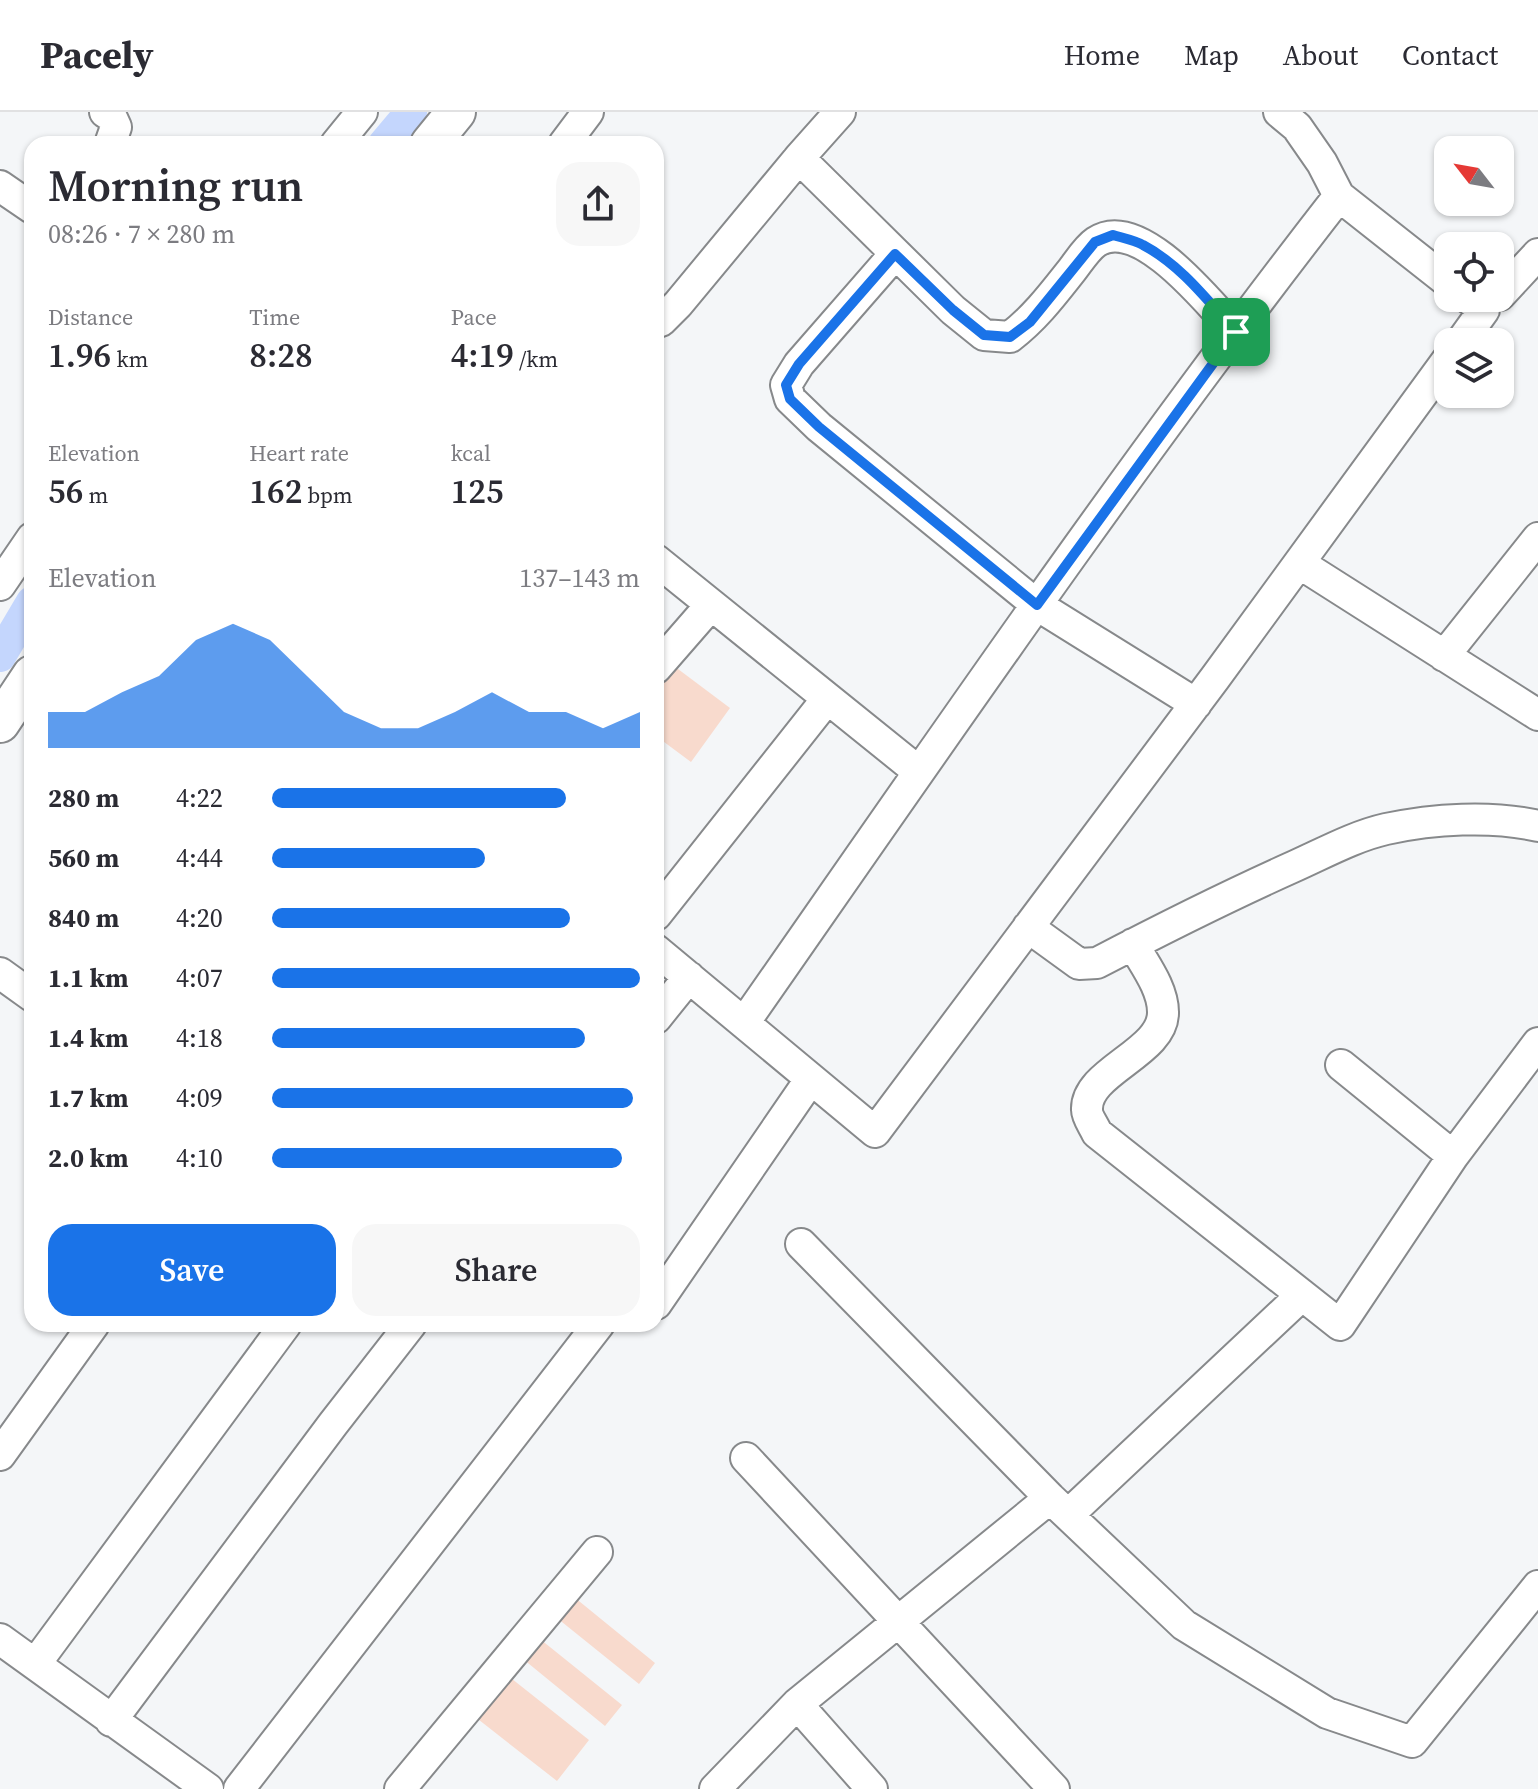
<!DOCTYPE html>
<meta charset="utf-8">
<style>
body{margin:0;font-family:"Source Serif 4",serif;background:#f7f7f7;color:#2b2b33;height:100vh;display:flex;flex-direction:column;font-size:30px;white-space:nowrap}
*{box-sizing:border-box;margin:0}
p{font-size:26px;color:#7c7c81}
.icon{flex:none;width:44px;height:44px;fill:none;stroke:currentColor;stroke-width:2;stroke-linecap:round;stroke-linejoin:round}
.map{position:relative;flex:1;overflow:hidden}
.drawer{position:absolute;left:24px;top:24px;width:640px;height:1196px;display:flex;flex-direction:column;background:#fff;border-radius:24px;box-shadow:0 2px 6px #0004}
.drawer>*{flex:none}
.needle{width:52px;rotate:301deg}
.tools{position:absolute;left:1434px;top:24px;display:grid;gap:16px}
.tools a{display:grid;place-items:center;width:80px;height:80px;border-radius:16px;background:#fff;box-shadow:0 2px 6px #0004;font-size:40px}
.pin{position:absolute;display:grid;place-items:center;width:68px;height:68px;color:#fff;margin:-34px;border-radius:16px;box-shadow:0 4px 12px #0006}
.round{display:grid;place-items:center;flex:none;width:84px;height:84px;border-radius:24px;background:#f7f7f7}
.summary{display:flex;align-items:center;justify-content:space-between;height:136px;padding:0 24px}
h1{font-size:44px;font-weight:600;line-height:60px}
.figures{display:grid;grid-template-columns:repeat(3,1fr);gap:12px;height:136px;padding:8px 24px}
.figures div{display:grid;align-content:center}
.figures b{font-size:34px;font-weight:600}
.figures small{font-size:22px;font-weight:400}
.figures p{font-size:22px}
.chart{height:224px;padding:16px 24px}
.chart p{display:flex;justify-content:space-between}
.chart svg{width:100%;height:144px;margin-top:8px;fill:#1a73e8;opacity:.7}
.action{display:flex;gap:16px;margin-top:auto;padding:16px 24px}
.action a{flex:1;height:92px;border-radius:24px;background:#1a73e8;color:#fff;font-size:32px;font-weight:600;line-height:92px;text-align:center}
.action a+a{background:#f7f7f7;color:#2b2b33}
ul{padding:0 24px;list-style:none;font-size:26px}
li{display:grid;grid-template-columns:128px 96px 1fr;align-items:center;height:60px}
li i{height:20px;border-radius:10px;background:#1a73e8}
header{display:flex;align-items:center;gap:48px;box-sizing:border-box;height:112px;padding:0 40px;background:#fff;border-bottom:2px solid #e1e1e2}
header strong{font-size:38px}
nav{display:flex;gap:44px;margin-inline-start:auto;font-size:28px}
.map>svg:first-child{display:block}
.lines{fill:none;stroke-linecap:round;stroke-linejoin:round}
.canal{stroke:#c4d6fd;stroke-width:32}
.building{fill:#f8dacd}
.minor-casing{stroke:#87898b;stroke-width:34}
.tertiary-casing{stroke:#87898b;stroke-width:42}
.minor{stroke:#fff;stroke-width:30}
.tertiary{stroke:#fff;stroke-width:38}
.route-casing{stroke:#fff;stroke-width:16}
.route{stroke:#1a73e8;stroke-width:10}
</style>
<header>
<strong>Pacely</strong>
<nav><a>Home</a><a>Map</a><a>About</a><a>Contact</a></nav>
</header>
<div class="map">
<svg width="1538" height="1677" viewBox="0 0 1538 1677">
<rect width="100%" height="100%" fill="#f4f6f8"/>
<g class="lines">
<path class="canal" d="M384 32 411 0
M0 544 32 490"/>
</g>
<path class="building" d="M666 548 730 596 691 650 656 624V561Z
M574 1485 655 1551 639 1572 557 1506Z
M540 1527 622 1593 605 1614 523 1547Z
M507 1563 589 1628 557 1669 474 1604Z"/>
<g class="lines">
<g class="minor-casing">
<path id="minor" d="M105 0 111 4 116 15 110 32
M1279 0 1297 15 1322 51 1339 84 1448 170
M336 32 362 0
M564 32 588 0
M799 46 953 198 984 223 1010 225C1035 206 1053 182 1072 158 1079 149 1087 136 1096 130 1139 101 1210 192 1236 220
M0 74 32 96
M895 142 799 252 786 273 790 287 819 315 1037 493 1196 592
M1500 183 1538 142
M656 210 661 209 678 192 799 46 840 0
M1461 230 1484 198 1468 186
M656 448 919 660
M1299 451 1538 603
M0 473 32 426
M1444 544 1538 426
M656 556 710 494
M656 803 827 587
M1028 815 1079 852 1097 851C1162 817 1228 784 1295 754 1324 741 1355 724 1386 717 1433 707 1491 703 1538 714
M1133 832C1144 852 1163 876 1163 900 1164 941 1085 959 1087 998 1087 1005 1094 1014 1097 1021L1340 1213 1453 1044 1538 931
M656 838 875 1020 1215 566 1448 247
M0 861 32 884
M656 906 689 865
M744 911C938 633 1130 352 1339 84
M1341 953 1453 1044
M801 1132 1050 1386 1184 1513 1327 1601 1412 1630 1538 1474
M656 1192 810 968
M0 1343 94 1212
M746 1346 1054 1677
M1068 1403 1302 1183
M0 1527 208 1677
M36 1551 286 1212
M797 1592 872 1677
M111 1609 333 1312 411 1212
M239 1677 599 1212
M400 1677 597 1440
M715 1677 797 1592 1050 1386"/>
</g>
<g class="tertiary-casing">
<path id="tertiary" d="M430 32 456 0
M0 611 32 563"/>
</g>
<use href="#minor" class="minor"/>
<use href="#tertiary" class="tertiary"/>
</g>
<g class="lines">
<g class="route-casing">
<path id="route" d="M1113 123C1123 126 1134 128 1143 133 1181 153 1208 189 1236 220L1037 493 819 315 790 287 786 273 799 252 895 142 953 198 984 223 1010 225 1030 210 1095 130Z"/>
</g>
<use href="#route" class="route"/>
</g>
</svg>
<div class="tools">
<a><svg class="needle" viewBox="-14 -14 28 28"><path d="M0-13l5 13h-10z" fill="#e53935"/><path d="M0 13l5-13h-10z" fill="#7c7c81"/></svg></a>
<a><svg class="icon" aria-label="locate" viewBox="0 0 24 24"><circle cx="12" cy="12" r="6"/><path d="M12 2v4M12 18v4M2 12h4M18 12h4"/></svg></a>
<a><svg class="icon" aria-label="layers" viewBox="0 0 24 24"><path d="M12 4l9 5-9 5-9-5zM3 14l9 5 9-5"/></svg></a>
</div>
<div class="pin" style="left:1236px;top:220px;background:#1e9e55"><svg class="icon" aria-label="arrive" viewBox="0 0 24 24"><path d="M6 21V4h12l-3 4 3 4H6"/></svg></div>
<section class="drawer">
<div class="summary"><div><h1>Morning run</h1><p>08:26 · 7 × 280 m</p></div><a class="round"><svg class="icon" aria-label="share" viewBox="0 0 24 24"><path d="M12 15V3M7 8l5-5 5 5M5 13v7h14v-7"/></svg></a></div>
<div class="figures">
<div><p>Distance</p><b>1.96<small> km</small></b></div>
<div><p>Time</p><b>8:28</b></div>
<div><p>Pace</p><b>4:19<small> /km</small></b></div>
</div>
<div class="figures">
<div><p>Elevation</p><b>56<small> m</small></b></div>
<div><p>Heart rate</p><b>162<small> bpm</small></b></div>
<div><p>kcal</p><b>125</b></div>
</div>
<div class="chart"><p><span>Elevation</span>137–143 m</p>
<svg viewBox="0 0 160 44" preserveAspectRatio="none"><path d="M0 44V33L10 33L20 27L30 22L40 11L50 6L60 11L70 22L80 33L90 38L100 38L110 33L120 27L130 33L140 33L150 38L160 33V44z"/></svg>
</div>
<ul>
<li><b>280 m</b>4:22<i style="width:80%"></i></li>
<li><b>560 m</b>4:44<i style="width:58%"></i></li>
<li><b>840 m</b>4:20<i style="width:81%"></i></li>
<li><b>1.1 km</b>4:07<i style="width:100%"></i></li>
<li><b>1.4 km</b>4:18<i style="width:85%"></i></li>
<li><b>1.7 km</b>4:09<i style="width:98%"></i></li>
<li><b>2.0 km</b>4:10<i style="width:95%"></i></li>
</ul>
<div class="action"><a>Save</a><a>Share</a></div>
</section>
</div>
